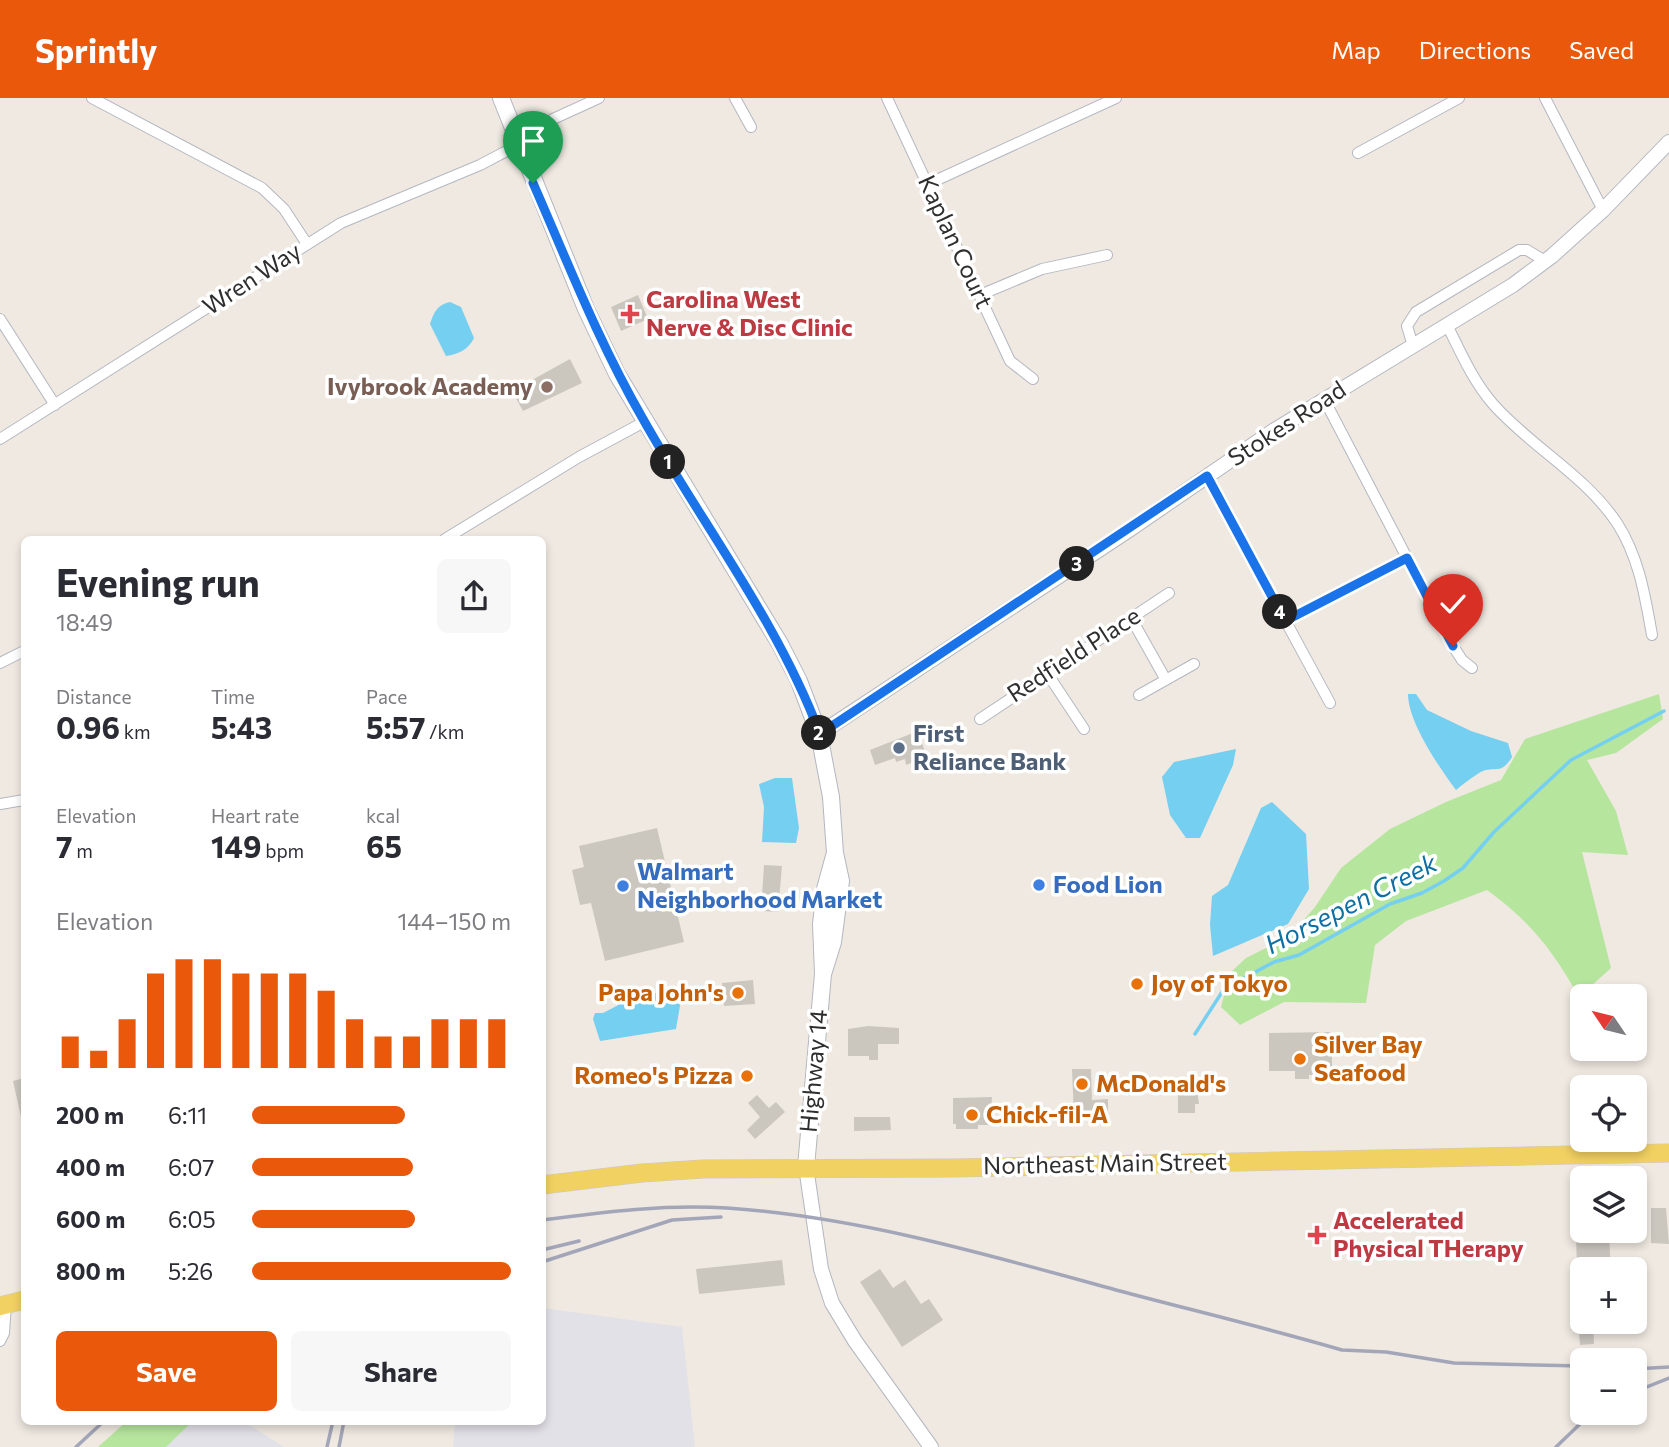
<!DOCTYPE html>
<meta charset="utf-8">
<style>
body{margin:0;font-family:Commissioner,sans-serif;background:#f7f7f7;color:#2b2b33;height:100vh;display:flex;flex-direction:column;font-size:26px;white-space:nowrap}
*{box-sizing:border-box;margin:0}
p{font-size:23px;color:#7c7c81}
.icon{flex:none;width:38px;height:38px;fill:none;stroke:currentColor;stroke-width:2;stroke-linecap:round;stroke-linejoin:round}
.map{position:relative;flex:1;overflow:hidden}
.sheet{position:absolute;left:21px;top:438px;width:525px;height:889px;display:flex;flex-direction:column;background:#fff;border-radius:10px;box-shadow:0 4px 10px #0003}
.sheet>*{flex:none}
.needle{width:46px;rotate:305deg}
.controls{position:absolute;left:1570px;top:886px;display:grid;gap:14px}
.controls a{display:grid;place-items:center;width:77px;height:77px;border-radius:10px;background:#fff;box-shadow:0 4px 10px #0003;font-size:35px}
.pin{position:absolute;display:grid;place-items:center;width:60px;height:60px;color:#fff;margin:-72px -30px;border-radius:50% 50% 50% 0;rotate:-45deg;box-shadow:0 0 7px #0007}
.pin .icon{rotate:45deg}
.km{position:absolute;width:35px;height:35px;margin:-18px;border-radius:50%;background:#222;color:#fff;font-size:19px;line-height:35px;text-align:center}
.round{display:grid;place-items:center;flex:none;width:74px;height:74px;border-radius:10px;background:#f7f7f7}
.headline{display:flex;align-items:center;justify-content:space-between;height:119px;padding:0 35px}
h1{font-size:38px;font-weight:700;line-height:52px}
.stats{display:grid;grid-template-columns:repeat(3,1fr);gap:10px;height:119px;padding:7px 35px}
.stats div{display:grid;align-content:center}
.stats b{font-size:30px;font-weight:700}
.stats small{font-size:19px;font-weight:400}
.stats p{font-size:19px}
.chart{height:196px;padding:14px 35px}
.chart p{display:flex;justify-content:space-between}
.chart svg{width:100%;height:126px;margin-top:7px;stroke:#ea580c;stroke-width:6}
.primary-button{display:flex;gap:14px;margin-top:auto;padding:14px 35px}
.primary-button a{flex:1;height:80px;border-radius:10px;background:#ea580c;color:#fff;font-size:28px;font-weight:700;line-height:80px;text-align:center}
.primary-button a+a{background:#f7f7f7;color:#2b2b33}
ul{padding:0 35px;list-style:none;font-size:23px}
li{display:grid;grid-template-columns:112px 84px 1fr;align-items:center;height:52px}
li i{height:18px;border-radius:9px;background:#ea580c}
header{display:flex;align-items:center;gap:42px;box-sizing:border-box;height:98px;padding:0 35px;background:#ea580c;color:#fff}
header strong{font-size:33px}
nav{display:flex;gap:38px;margin-inline-start:auto;font-size:24px}
.map>svg:first-child{display:block}
.industrial{fill:#e3e1e8}
.green{fill:#b6e59e}
.water{fill:#75cff0}
.lines{fill:none;stroke-linecap:round;stroke-linejoin:round}
.stream{stroke:#75cff0;stroke-width:3.5}
.building{fill:#cbc7bf}
.minor-casing{stroke:#b4b7c1;stroke-width:12}
.tertiary-casing{stroke:#b4b7c1;stroke-width:16}
.secondary-casing{stroke:#b4b7c1;stroke-width:18}
.primary-casing{stroke:#c9c9c9;stroke-width:19}
.minor{stroke:#fff;stroke-width:10}
.tertiary{stroke:#fff;stroke-width:14}
.secondary{stroke:#fff;stroke-width:16}
.primary{stroke:#f2d163;stroke-width:18}
.rail{stroke:#a3a6b8;stroke-width:3.5}
.route-casing{stroke:#fff;stroke-width:14}
.route{stroke:#1a73e8;stroke-width:9}
.health-dot{fill:#e0444e;stroke:#fff;stroke-width:2.5}
.education-dot{fill:#8d6e63;stroke:#fff;stroke-width:2.5}
.service-dot{fill:#5c6f8a;stroke:#fff;stroke-width:2.5}
.shop-dot{fill:#3f7fe0;stroke:#fff;stroke-width:2.5}
.food-dot{fill:#e8710a;stroke:#fff;stroke-width:2.5}
.labels{text-anchor:middle;stroke-width:7;stroke-linejoin:round;paint-order:stroke}
.street-label{font-size:24px;fill:#2e2e2e;stroke:#fff}
.health-label{font-size:24px;font-weight:bold;fill:#be3a42;stroke:#fff;text-anchor:start}
.education-label{font-size:24px;font-weight:bold;fill:#785e54;stroke:#fff;text-anchor:end}
.service-label{font-size:24px;font-weight:bold;fill:#4e5e75;stroke:#fff;text-anchor:start}
.shop-label{font-size:24px;font-weight:bold;fill:#366cbe;stroke:#fff;text-anchor:start}
.food-label{font-size:24px;font-weight:bold;fill:#c56008;stroke:#fff;text-anchor:start}
.water-label{font-size:26px;font-style:italic;fill:#0d6fa3;stroke:#fff}
</style>
<header>
<strong>Sprintly</strong>
<nav><a>Map</a><a>Directions</a><a>Saved</a></nav>
</header>
<div class="map">
<svg width="1669" height="1349" viewBox="0 0 1669 1349">
<rect width="100%" height="100%" fill="#efe9e1"/>
<path class="industrial" d="M543 1210 682 1229 695 1349H453L455 1323H542Z
M189 1323H243L284 1349H166Z"/>
<path class="green" d="M1659 596 1663 621 1616 655 1587 662 1616 713 1628 757 1582 754 1611 870 1579 899C1553 853 1531 824 1487 792L1406 823 1375 847 1366 905 1284 904 1240 927 1221 909 1230 875 1246 860 1290 838 1315 809 1341 770 1390 731 1446 704 1501 682 1525 641Z
M127 1323H193L166 1349H98Z"/>
<path class="water" d="M450 204 461 209 474 240C468 252 459 256 446 258L430 226C434 214 437 207 450 204Z
M1408 596H1416L1427 612 1471 633 1508 645 1512 659C1500 679 1494 666 1479 675 1471 680 1463 686 1456 692 1439 669 1408 624 1408 596Z
M1236 651 1233 667 1200 740H1186L1170 717 1162 679 1174 664Z
M775 680H792L799 730 796 745 762 744 764 709 759 686Z
M1272 704 1306 736 1309 791 1288 826 1213 858 1210 827 1212 798 1228 787 1261 710Z
M683 890 676 931 600 943 593 921 595 915H603L634 899Z"/>
<g class="lines">
<path class="stream" d="M1195 936 1224 891 1274 864 1299 857 1390 806 1422 795 1444 783 1463 770 1494 734 1571 662 1664 613"/>
</g>
<path class="building" d="M638 197 648 221 621 233 611 209Z
M570 261 582 285 523 313 512 293Z
M918 633 925 654 918 657 919 662 906 667 905 661 896 664 895 660 875 667 870 652Z
M657 730 684 844 605 863 591 805 580 807 572 772 584 769 579 748Z
M764 767 782 768 778 814 761 813Z
M753 882 755 906 724 908 722 885Z
M868 928 899 930V946H878V962H869V958H848V931Z
M1331 934V938H1340V949H1332V977H1309V981H1295V973H1269V935Z
M1072 971H1091L1092 1002 1108 1001V1019L1074 1020Z
M1178 979H1195L1199 1006H1195V1015H1178Z
M24 980V1019H21L13 983Z
M757 997 769 1010 776 1004 785 1014 755 1041 747 1032 760 1019 748 1005Z
M992 999 990 1027H978V1031H956V1026H953V1000Z
M854 1019H890L891 1032 854 1033Z
M1651 1110H1666L1669 1146 1651 1145Z
M1589 1132H1602L1603 1138H1609L1611 1171H1577L1576 1138 1589 1137Z
M782 1162 785 1187 699 1196 696 1171Z
M880 1171 893 1190 905 1182 921 1206 929 1201 943 1222 902 1249 860 1184Z
M1582 1191V1223H1593L1594 1246 1580 1247 1579 1234H1575L1573 1192Z"/>
<g class="lines">
<g class="minor-casing">
<path id="minor" d="M92 0 262 90 284 111 307 146
M735 0 751 29
M887 0 1010 263 1033 281
M1545 0 1603 112
M1358 55 1459 0
M928 86 1116 0
M980 197 1042 171 1107 157
M0 221 55 307
M1447 227C1461 255 1473 283 1493 306 1531 349 1585 377 1617 425 1639 459 1645 498 1652 537
M1413 248 1407 228 1416 214 1519 152H1527L1545 163
M1324 301 1453 548 1462 562 1472 570
M0 341 341 125 480 67 518 47 553 21 599 0
M1207 378 1330 605
M445 441 579 359 644 324
M1131 520 1166 582
M1285 523 1407 460
M0 565 24 553
M1047 575 1084 631
M1139 597 1194 566
M980 621 1169 495
M0 706 24 702
M0 1243 4 1235 6 1207"/>
</g>
<g class="tertiary-casing">
<path id="tertiary" d="M819 636 1129 432 1273 333 1513 187 1552 158 1603 112 1669 44
M806 1069 821 1171 832 1205 855 1243 931 1349"/>
</g>
<g class="secondary-casing">
<path id="secondary" d="M501 0 586 211 617 276 780 546 799 583 819 636 831 699 835 755 841 783 833 844 823 876
M806 1069 823 876 821 826 825 791 834 758"/>
</g>
<g class="primary-casing">
<path id="primary" d="M542 1087 642 1075 703 1071 954 1070 1669 1055
M0 1208 24 1202"/>
</g>
<use href="#minor" class="minor"/>
<use href="#tertiary" class="tertiary"/>
<use href="#secondary" class="secondary"/>
<use href="#primary" class="primary"/>
<path class="rail" d="M542 1122C604 1114 665 1106 727 1110 859 1119 989 1157 1116 1192 1191 1212 1267 1230 1342 1252L1386 1254 1454 1265 1582 1268
M542 1152 579 1143
M542 1164 672 1122 721 1119
M1634 1271 1669 1269
M1634 1294 1669 1280
M76 1349 104 1323
M327 1349 333 1323
M339 1349 344 1323
M1556 1349 1582 1324 1598 1314"/>
</g>
<g class="lines">
<g class="route-casing">
<path id="route" d="M533 85C568 165 599 245 643 321 702 426 777 522 820 636L1207 378 1285 523 1407 460 1453 548"/>
</g>
<use href="#route" class="route"/>
</g>
<g class="health-dot">
<path d="M626.5 205.5h7v7h7v7h-7v7h-7v-7h-7v-7h7z"/>
<path d="M1313.5 1126.5h7v7h7v7h-7v7h-7v-7h-7v-7h7z"/>
</g>
<circle class="education-dot" cx="547" cy="289" r="7"/>
<circle class="service-dot" cx="899" cy="650" r="7"/>
<g class="shop-dot">
<circle cx="1039" cy="787" r="7"/>
<circle cx="623" cy="788" r="7"/>
</g>
<g class="food-dot">
<circle cx="1137" cy="886" r="7"/>
<circle cx="738" cy="895" r="7"/>
<circle cx="1300" cy="961" r="7"/>
<circle cx="747" cy="978" r="7"/>
<circle cx="1082" cy="986" r="7"/>
<circle cx="972" cy="1017" r="7"/>
</g>
<g class="labels">
<g class="street-label">
<text transform="translate(955 144) rotate(65)" y="8">Kaplan Court</text>
<text transform="translate(252 181) rotate(-33)" y="8">Wren Way</text>
<text transform="translate(1287 326) rotate(-33)" y="8">Stokes Road</text>
<text transform="translate(1074 557) rotate(-33)" y="8">Redfield Place</text>
<text transform="translate(814 973) rotate(-85)" y="8">Highway 14</text>
<text transform="translate(1105 1066) rotate(-1)" y="8">Northeast Main Street</text>
</g>
<g class="health-label">
<text x="646" y="210">Carolina West<tspan x="646" dy="28">Nerve &amp; Disc Clinic</tspan></text>
<text x="1333" y="1131">Accelerated<tspan x="1333" dy="28">Physical THerapy</tspan></text>
</g>
<g class="education-label">
<text x="533" y="297">Ivybrook Academy</text>
</g>
<g class="service-label">
<text x="913" y="644">First<tspan x="913" dy="28">Reliance Bank</tspan></text>
</g>
<g class="shop-label">
<text x="637" y="782">Walmart<tspan x="637" dy="28">Neighborhood Market</tspan></text>
<text x="1053" y="795">Food Lion</text>
</g>
<g class="food-label">
<text x="1151" y="894">Joy of Tokyo</text>
<text x="724" y="903" text-anchor="end">Papa John's</text>
<text x="1314" y="955">Silver Bay<tspan x="1314" dy="28">Seafood</tspan></text>
<text x="733" y="986" text-anchor="end">Romeo's Pizza</text>
<text x="1096" y="994">McDonald's</text>
<text x="986" y="1025">Chick-fil-A</text>
</g>
<g class="water-label">
<text transform="translate(1351 806) rotate(-27)" y="9">Horsepen Creek</text>
</g>
</g>
</svg>
<div class="controls">
<a><svg class="needle" viewBox="-14 -14 28 28"><path d="M0-13l5 13h-10z" fill="#e53935"/><path d="M0 13l5-13h-10z" fill="#7c7c81"/></svg></a>
<a><svg class="icon" aria-label="locate" viewBox="0 0 24 24"><circle cx="12" cy="12" r="6"/><path d="M12 2v4M12 18v4M2 12h4M18 12h4"/></svg></a>
<a><svg class="icon" aria-label="layers" viewBox="0 0 24 24"><path d="M12 4l9 5-9 5-9-5zM3 14l9 5 9-5"/></svg></a>
<a>+</a>
<a>−</a>
</div>
<div class="pin" style="left:533px;top:85px;background:#1e9e55"><svg class="icon" aria-label="arrive" viewBox="0 0 24 24"><path d="M6 21V4h12l-3 4 3 4H6"/></svg></div>
<div class="pin" style="left:1453px;top:548px;background:#d93025"><svg class="icon" aria-label="check" viewBox="0 0 24 24"><path d="M5 12l5 5 9-10"/></svg></div>
<b class="km" style="left:668px;top:364px">1</b>
<b class="km" style="left:819px;top:635px">2</b>
<b class="km" style="left:1077px;top:466px">3</b>
<b class="km" style="left:1280px;top:514px">4</b>
<section class="sheet">
<div class="headline"><div><h1>Evening run</h1><p>18:49</p></div><a class="round"><svg class="icon" aria-label="share" viewBox="0 0 24 24"><path d="M12 15V3M7 8l5-5 5 5M5 13v7h14v-7"/></svg></a></div>
<div class="stats">
<div><p>Distance</p><b>0.96<small> km</small></b></div>
<div><p>Time</p><b>5:43</b></div>
<div><p>Pace</p><b>5:57<small> /km</small></b></div>
</div>
<div class="stats">
<div><p>Elevation</p><b>7<small> m</small></b></div>
<div><p>Heart rate</p><b>149<small> bpm</small></b></div>
<div><p>kcal</p><b>65</b></div>
</div>
<div class="chart"><p><span>Elevation</span>144–150 m</p>
<svg viewBox="0 0 160 44" preserveAspectRatio="none"><path d="M5 44V33M15 44V38M25 44V27M35 44V11M45 44V6M55 44V6M65 44V11M75 44V11M85 44V11M95 44V17M105 44V27M115 44V33M125 44V33M135 44V27M145 44V27M155 44V27"/></svg>
</div>
<ul>
<li><b>200 m</b>6:11<i style="width:59%"></i></li>
<li><b>400 m</b>6:07<i style="width:62%"></i></li>
<li><b>600 m</b>6:05<i style="width:63%"></i></li>
<li><b>800 m</b>5:26<i style="width:100%"></i></li>
</ul>
<div class="primary-button"><a>Save</a><a>Share</a></div>
</section>
</div>
